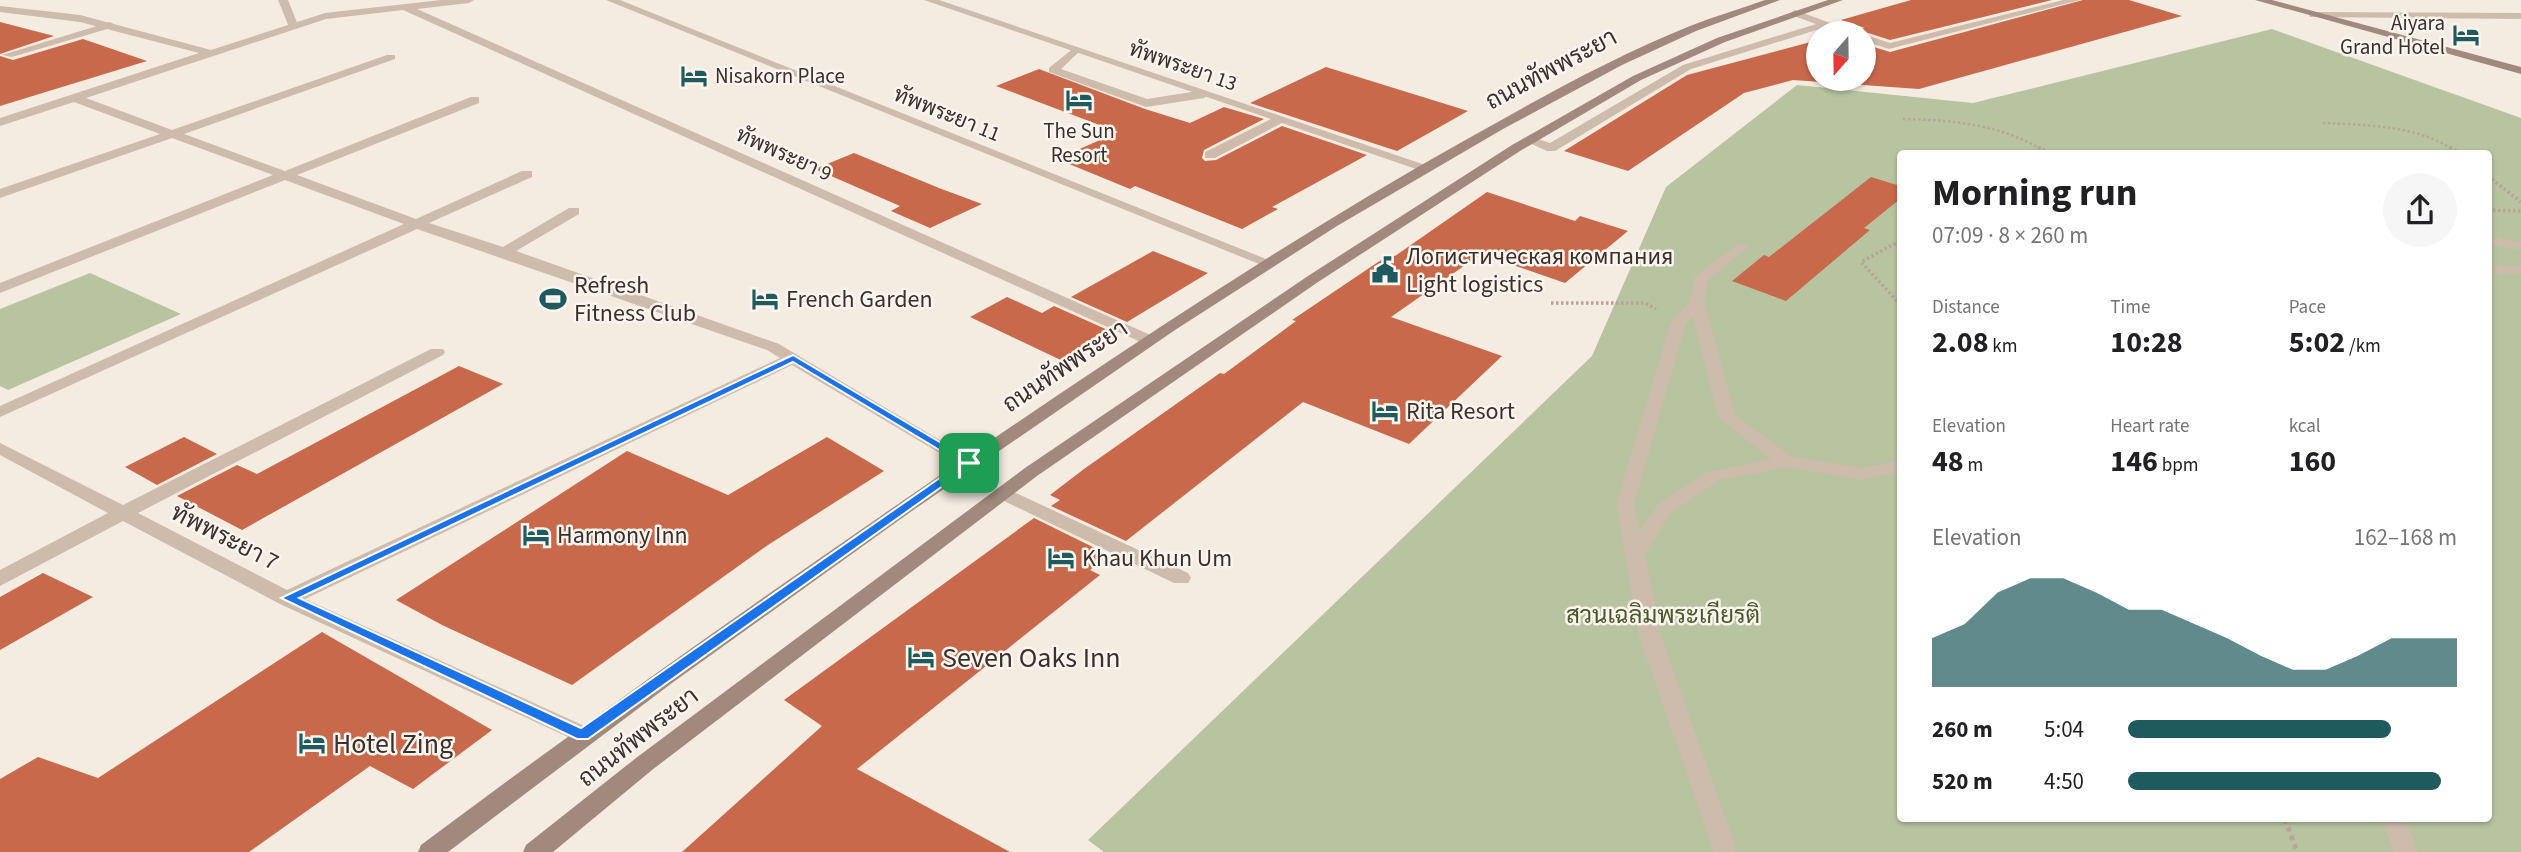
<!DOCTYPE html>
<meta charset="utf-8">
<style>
body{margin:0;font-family:"Source Sans 3",Sarabun,sans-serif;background:#f6f6f6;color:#202124;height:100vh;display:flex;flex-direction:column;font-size:26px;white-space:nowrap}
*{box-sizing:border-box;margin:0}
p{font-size:23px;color:#757577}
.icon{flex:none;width:38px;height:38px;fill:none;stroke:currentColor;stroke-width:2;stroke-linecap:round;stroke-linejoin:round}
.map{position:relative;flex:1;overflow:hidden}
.drawer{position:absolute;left:1897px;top:150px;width:595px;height:672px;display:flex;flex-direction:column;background:#fff;border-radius:7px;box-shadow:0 2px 5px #0004}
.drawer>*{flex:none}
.needle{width:46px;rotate:200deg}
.tools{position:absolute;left:1806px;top:21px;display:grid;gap:14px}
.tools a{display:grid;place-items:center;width:70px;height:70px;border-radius:50%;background:#fff;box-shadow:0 2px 5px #0004;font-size:35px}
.pin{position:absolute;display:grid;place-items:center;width:60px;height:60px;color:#fff;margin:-30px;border-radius:14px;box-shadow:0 4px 10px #0006}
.round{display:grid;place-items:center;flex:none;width:74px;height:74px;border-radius:37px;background:#f6f6f6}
.summary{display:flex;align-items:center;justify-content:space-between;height:119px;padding:0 35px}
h1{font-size:38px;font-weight:700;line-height:52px}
.metrics{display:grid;grid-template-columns:repeat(3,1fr);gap:10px;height:119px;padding:7px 35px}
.metrics div{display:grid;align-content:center}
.metrics b{font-size:30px;font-weight:700}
.metrics small{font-size:19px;font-weight:400}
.metrics p{font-size:19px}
.chart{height:196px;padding:14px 35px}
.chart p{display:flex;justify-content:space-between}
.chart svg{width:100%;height:126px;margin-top:7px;fill:#1f5a5e;opacity:.7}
ul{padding:0 35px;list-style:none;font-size:23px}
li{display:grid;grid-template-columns:112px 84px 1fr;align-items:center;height:52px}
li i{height:18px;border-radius:9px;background:#1f5a5e}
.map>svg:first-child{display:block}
.green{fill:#b8c4a0;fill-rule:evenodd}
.building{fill:#c8694b}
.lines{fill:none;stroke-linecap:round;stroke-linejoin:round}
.path-far2{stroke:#b9a596;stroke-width:2.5;stroke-dasharray:2.5 2.5;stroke-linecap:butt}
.path-far1{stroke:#b9a596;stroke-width:3.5;stroke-dasharray:2.5 2.5;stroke-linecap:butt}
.path{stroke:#b9a596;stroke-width:5;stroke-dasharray:4.5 4.5;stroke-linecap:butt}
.lane{fill:#cdbbac;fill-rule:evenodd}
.street{fill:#cdbbac;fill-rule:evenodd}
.secondary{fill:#a18a7d;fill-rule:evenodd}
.route{fill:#1a73e8;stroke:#fff;stroke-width:2;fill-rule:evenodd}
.labels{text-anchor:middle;stroke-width:5;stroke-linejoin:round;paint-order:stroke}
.far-poi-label{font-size:21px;fill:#3b302b;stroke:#fbf5ee;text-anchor:end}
.far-street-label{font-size:21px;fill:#3b302b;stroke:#fbf5ee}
.street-label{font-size:24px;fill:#3b302b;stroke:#fbf5ee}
.poi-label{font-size:24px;fill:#3b302b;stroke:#fbf5ee;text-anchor:start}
.park-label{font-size:24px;fill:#4a5a2e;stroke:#fbf5ee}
.near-poi-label{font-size:28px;fill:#3b302b;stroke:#fbf5ee;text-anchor:start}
</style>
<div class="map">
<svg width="2521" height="852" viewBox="0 0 2521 852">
<rect width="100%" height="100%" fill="#f4ebe1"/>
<path class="green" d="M2272 29 2521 118V852H1104L1088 840 1592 356 1666 187 1797 85 1973 103ZM1900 154H2488V819H1900Z
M90 273 181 314 8 390 0 386V309Z"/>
<path class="building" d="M1911 0H2052L1890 40 1865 32 1860 33 1857 30 1865 28 1841 20Z
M2083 0H2129L2182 16 1919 89 1793 80 1744 93 1628 171 1564 151 1687 75 1818 40V79H1864V44L1890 52Z
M0 22 54 36 0 54Z
M83 39 147 61 0 106V56L13 60Z
M1326 67 1468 111 1397 151 1250 103Z
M1039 69 1145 109 1190 123 1224 107 1264 119 1204 150 1202 158 1205 161 1216 160 1282 126 1367 155 1272 207 1278 209 1242 229 1135 186 1130 189 1057 159 1118 132 996 86Z
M854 153 939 188 982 204 930 228 891 211 900 206 815 169Z
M1871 177 1900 186V199L1864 228 1870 230 1786 301 1732 281 1764 255 1769 257Z
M1487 192 1575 221 1580 216 1628 231 1565 283 1481 254 1391 317 1502 356 1409 444 1303 402 1126 541 1051 506 1060 500 1050 495 1084 469 1220 373 1224 374 1296 321 1292 320 1390 254 1395 256Z
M1153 251 1208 273 1127 322 1071 297Z
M1007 297 1042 313 1054 306 1110 331 1065 362 970 317Z
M459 366 503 384 242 530 177 496 237 465 257 474Z
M184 437 217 454 157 485 125 467Z
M827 437 884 471 768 545 572 685 442 625 396 600 627 451 728 495Z
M1034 518 1109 555 1090 570 1100 575 857 769 1010 852H682L822 726 784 700Z
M43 573 93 597 0 650V597Z
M322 632 492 730 413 789 370 766 249 852H0V779L38 757 98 778Z"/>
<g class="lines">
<path class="path-far2" d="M1903 119C1952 120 1998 124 2041 149
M2323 123C2365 125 2415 125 2452 149"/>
<path class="path-far1" d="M2038 147 2051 154
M2450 147 2461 154
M2488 176 2521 202
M2488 210 2521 211
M1900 241 1861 262 1900 304
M1551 303H1645L1656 309"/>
<path class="path" d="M2285 819 2297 852"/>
<path class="lane" d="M278 0H288L298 25 297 27H289Z
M110 22 115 25 114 27 12 57 2 55Z
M1075 47 1081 50 1061 69 1147 99 1204 90 1210 94 1204 98 1146 107 1049 72V68Z
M2488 266H2521V274H2488Z
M1003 487 1188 573 1191 578 1188 583H1174L996 497 994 493 996 489Z
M2381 819H2405L2418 852H2394Z"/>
<path class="street" d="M441 0H474L469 3 417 9 1155 337 1157 340 1155 343H1143L403 10 326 19 86 98 172 130 387 55H395V59L184 134 285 171 471 97H479V103L297 175 416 219 522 171H532V177L429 223 503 247 569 208H579V214L516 251 779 344 978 463 975 467H963L792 365 305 599 591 729 594 735 591 741 583 744 280 604 123 521 0 586V570L108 513 0 455V443L123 505 431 349H443L445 352 443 355 138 513 287 590 780 358 767 350 417 229 0 417V406L404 224 285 180 0 293V283L273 175 172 138 0 198V189L160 134 74 102 0 126V118L199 53 80 22 0 12V6L80 15 211 50 325 13Z
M606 0H620L1276 263 1269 267 1264 266Z
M924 0H939L1431 167 1429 170H1419L1282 123 1215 158H1205V152L1271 119Z
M2063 0H2080L1889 49 1864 41V34L1890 43Z
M1795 10 1857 33H1842L1826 27 1691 69 1555 151H1547L1523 140 1529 136 1550 143 1683 65 1816 24 1791 15 1790 13Z
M2314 12 2521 13V19L2310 17 2309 15Z
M2488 236 2521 242V250L2488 244Z
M1741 242 1748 246 1746 249 1707 281 1705 304 1735 415 1791 456 1863 468 1900 460V471L1863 480 1786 467 1720 480 1672 512 1645 553 1661 636 1736 848 1734 852H1714L1639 636 1616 504 1671 322 1689 303 1695 276ZM1693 317 1718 417 1771 459 1708 472 1658 504 1640 531 1634 504 1686 323Z"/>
<path class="secondary" d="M1765 0H1780L1696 31 1622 65 1503 129 1337 226 1175 330 909 513 672 683 448 852H418L421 845C628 690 841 542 1055 397 1190 306 1326 218 1469 138 1540 98 1613 57 1690 26 1715 16 1740 9 1765 0Z
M1828 0H1843L1725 42 1641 80 1520 151 1318 282 1037 476 652 770 553 852H523L526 845 636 758 1025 468 1308 276 1512 145 1633 76 1717 38Z
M2255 0H2272L2521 67V74Z"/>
</g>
<path class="route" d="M793 355 975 463 588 739H577L281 598ZM793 362 961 463 581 728 299 598Z"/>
<defs>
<g id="hotel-bare" transform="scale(2.1)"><path d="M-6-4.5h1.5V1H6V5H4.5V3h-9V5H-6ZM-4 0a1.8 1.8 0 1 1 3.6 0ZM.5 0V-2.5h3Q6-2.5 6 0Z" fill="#1f5a5e" stroke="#fbf5ee" stroke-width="2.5" paint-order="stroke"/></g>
<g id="civic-bare" transform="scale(2.1)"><path d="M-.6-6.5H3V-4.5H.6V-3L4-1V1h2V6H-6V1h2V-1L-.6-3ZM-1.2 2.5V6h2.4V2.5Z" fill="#1f5a5e" stroke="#fbf5ee" stroke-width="2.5" paint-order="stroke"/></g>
<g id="stadium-bare" transform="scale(2.1)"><path d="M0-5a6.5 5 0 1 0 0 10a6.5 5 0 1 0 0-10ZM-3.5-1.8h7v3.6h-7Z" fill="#1f5a5e" stroke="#fbf5ee" stroke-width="2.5" paint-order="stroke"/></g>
</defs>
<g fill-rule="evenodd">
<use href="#hotel-bare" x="2466" y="35"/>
<use href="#hotel-bare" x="694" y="76"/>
<use href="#hotel-bare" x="1079" y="100"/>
<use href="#civic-bare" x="1385" y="270"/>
<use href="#stadium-bare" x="553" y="299"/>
<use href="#hotel-bare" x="765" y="299"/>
<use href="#hotel-bare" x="1385" y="411"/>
<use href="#hotel-bare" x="536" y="535"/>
<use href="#hotel-bare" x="1061" y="558"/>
<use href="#hotel-bare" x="921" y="657"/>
<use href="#hotel-bare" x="312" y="743"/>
</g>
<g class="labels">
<g class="far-poi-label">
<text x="2445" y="30">Aiyara<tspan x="2445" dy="24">Grand Hotel</tspan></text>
<text x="715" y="83" text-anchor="start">Nisakorn Place</text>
<text x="1079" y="138" text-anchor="middle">The Sun<tspan x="1079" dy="24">Resort</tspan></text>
</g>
<g class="far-street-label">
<text transform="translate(1183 66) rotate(19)" y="7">ทัพพระยา 13</text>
<text transform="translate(947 114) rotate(22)" y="7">ทัพพระยา 11</text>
<text transform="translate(784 154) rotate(24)" y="7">ทัพพระยา 9</text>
</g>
<g class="street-label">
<text transform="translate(1551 69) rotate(-28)" y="8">ถนนทัพพระยา</text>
<text transform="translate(1065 366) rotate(-34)" y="8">ถนนทัพพระยา</text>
<text transform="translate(225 537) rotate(27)" y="8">ทัพพระยา 7</text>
<text transform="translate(638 737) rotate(-38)" y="8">ถนนทัพพระยา</text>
</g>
<g class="poi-label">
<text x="1406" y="264">Логистическая компания<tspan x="1406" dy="28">Light logistics</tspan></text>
<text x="574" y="293">Refresh<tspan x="574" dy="28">Fitness Club</tspan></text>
<text x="786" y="307">French Garden</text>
<text x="1406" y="419">Rita Resort</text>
<text x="557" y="543">Harmony Inn</text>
<text x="1082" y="566">Khau Khun Um</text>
</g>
<g class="park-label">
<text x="1663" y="623">สวนเฉลิมพระเกียรติ</text>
</g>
<g class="near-poi-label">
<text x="942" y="667">Seven Oaks Inn</text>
<text x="333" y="753">Hotel Zing</text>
</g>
</g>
</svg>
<div class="tools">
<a><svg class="needle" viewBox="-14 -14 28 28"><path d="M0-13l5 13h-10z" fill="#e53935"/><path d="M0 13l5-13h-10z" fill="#757577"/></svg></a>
</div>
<div class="pin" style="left:969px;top:463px;background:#1e9e55"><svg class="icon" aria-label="arrive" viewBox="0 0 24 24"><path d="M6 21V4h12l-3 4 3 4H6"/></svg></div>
<section class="drawer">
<div class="summary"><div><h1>Morning run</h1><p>07:09 · 8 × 260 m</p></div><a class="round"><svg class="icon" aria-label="share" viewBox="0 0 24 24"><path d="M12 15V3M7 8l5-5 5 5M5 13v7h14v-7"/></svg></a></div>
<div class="metrics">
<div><p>Distance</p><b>2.08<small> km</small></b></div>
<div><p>Time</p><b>10:28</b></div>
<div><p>Pace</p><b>5:02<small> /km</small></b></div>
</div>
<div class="metrics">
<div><p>Elevation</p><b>48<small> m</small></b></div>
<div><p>Heart rate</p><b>146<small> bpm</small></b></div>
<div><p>kcal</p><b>160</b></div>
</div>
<div class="chart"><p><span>Elevation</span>162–168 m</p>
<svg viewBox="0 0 160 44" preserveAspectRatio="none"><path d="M0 44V27L10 22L20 11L30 6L40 6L50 11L60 17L70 17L80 22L90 27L100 33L110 38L120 38L130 33L140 27L150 27L160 27V44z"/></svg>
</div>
<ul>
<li><b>260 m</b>5:04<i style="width:80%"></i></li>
<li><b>520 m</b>4:50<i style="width:95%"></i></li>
</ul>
</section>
</div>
